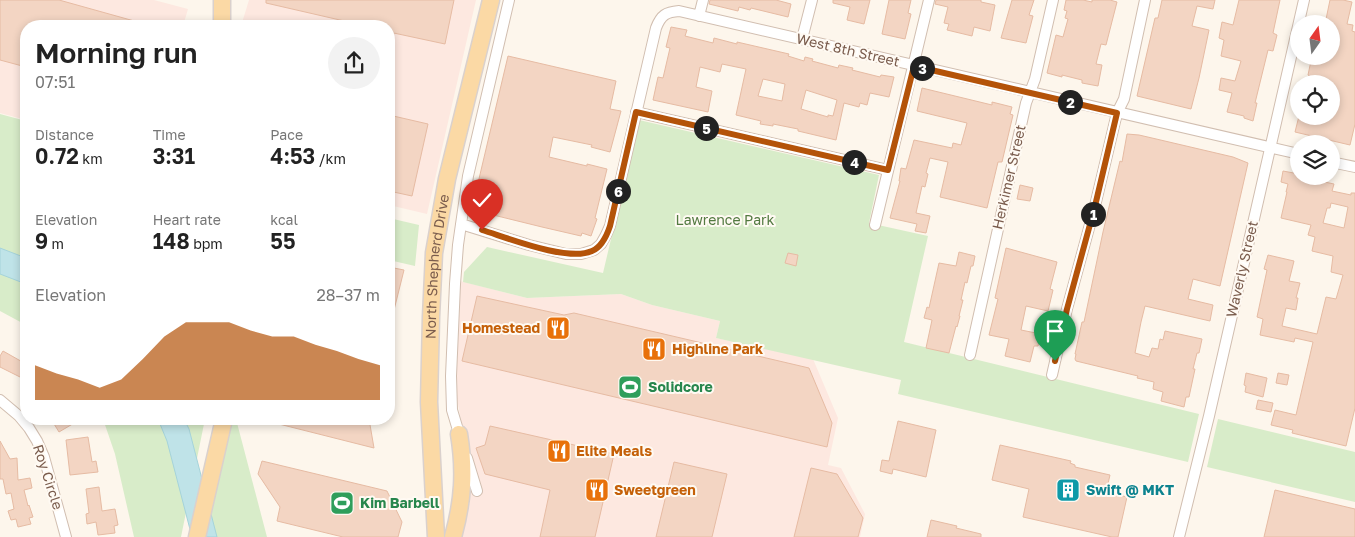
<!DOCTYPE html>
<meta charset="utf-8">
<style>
body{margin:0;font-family:"Golos Text",sans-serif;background:#f2f2f2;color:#222;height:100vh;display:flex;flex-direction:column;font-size:19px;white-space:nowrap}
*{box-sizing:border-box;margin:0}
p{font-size:16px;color:#767676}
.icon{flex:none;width:28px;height:28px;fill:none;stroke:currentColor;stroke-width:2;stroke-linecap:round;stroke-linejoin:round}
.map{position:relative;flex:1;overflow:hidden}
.drawer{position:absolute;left:20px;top:20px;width:375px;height:405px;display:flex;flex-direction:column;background:#fff;border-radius:20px;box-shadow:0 2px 8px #0003}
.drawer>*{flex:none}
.needle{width:32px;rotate:14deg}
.controls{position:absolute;left:1290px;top:15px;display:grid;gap:10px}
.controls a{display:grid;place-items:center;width:50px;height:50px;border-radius:50%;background:#fff;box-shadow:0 2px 8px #0003;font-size:25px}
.pin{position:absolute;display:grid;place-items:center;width:42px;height:42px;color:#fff;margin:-51px -21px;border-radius:50% 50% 50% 0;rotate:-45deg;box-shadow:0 0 5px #0007}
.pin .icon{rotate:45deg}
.km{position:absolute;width:25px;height:25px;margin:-12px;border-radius:50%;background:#222;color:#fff;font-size:14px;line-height:25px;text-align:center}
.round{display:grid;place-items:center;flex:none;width:52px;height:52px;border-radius:26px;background:#f2f2f2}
.headline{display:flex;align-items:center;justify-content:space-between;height:85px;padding:0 15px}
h1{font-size:28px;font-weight:600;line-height:38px}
.metrics{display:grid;grid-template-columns:repeat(3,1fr);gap:8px;height:85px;padding:5px 15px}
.metrics div{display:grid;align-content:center}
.metrics b{font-size:21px;font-weight:600}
.metrics small{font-size:14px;font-weight:400}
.metrics p{font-size:14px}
.chart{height:140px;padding:10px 15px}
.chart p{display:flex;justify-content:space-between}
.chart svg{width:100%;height:90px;margin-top:5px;fill:#b45309;opacity:.7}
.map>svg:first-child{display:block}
.commercial{fill:#fde8e0}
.green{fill:#d8ecc9}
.water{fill:#bfe3e8;stroke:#a5d3da}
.building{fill:#f3d5c3;stroke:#e6bba3;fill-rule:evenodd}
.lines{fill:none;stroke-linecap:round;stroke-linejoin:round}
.street-casing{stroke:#d1beb0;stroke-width:12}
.primary-casing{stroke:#dad1cd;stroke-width:19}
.street{stroke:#fff;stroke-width:10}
.primary{stroke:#fbd9a5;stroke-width:16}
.route-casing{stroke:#fff;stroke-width:10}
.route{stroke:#b45309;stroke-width:6}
.labels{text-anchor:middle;stroke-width:4;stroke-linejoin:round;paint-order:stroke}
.street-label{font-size:14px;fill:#7a5c4d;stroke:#fffaf3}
.park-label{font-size:14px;fill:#537a41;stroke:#fffaf3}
.food-label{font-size:14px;font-weight:bold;fill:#c56008;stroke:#fffaf3;text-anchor:start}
.leisure-label{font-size:14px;font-weight:bold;fill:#27864d;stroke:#fffaf3;text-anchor:start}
.culture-label{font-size:14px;font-weight:bold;fill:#0d838f;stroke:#fffaf3;text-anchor:start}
</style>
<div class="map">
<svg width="1355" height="537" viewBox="0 0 1355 537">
<rect width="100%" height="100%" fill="#fdf6ec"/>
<path class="commercial" d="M0 0H154L188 9 183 26H26V120L0 113Z
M249 0H476L427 214 389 205V26H241Z
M460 281 527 298 621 294 652 305 720 321 716 338 813 359 838 418 828 465 841 468 865 514 860 537H457L463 454 461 421 456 393 454 350Z"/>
<path class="green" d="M0 114 26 121V325L0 311Z
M639 120 879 175 869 223 928 236 904 342 1199 414 1188 462 898 394 901 380 716 338 720 321 652 305 621 294 527 298 463 282 464 272 487 247 603 273Z
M389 218 419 225 415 266 389 260Z
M103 419H205L181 537H134L115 454Z
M231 419H236L267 537H206Z
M1218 419 1355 452V502L1207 467Z"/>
<path class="water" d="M0 248 26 258V284L0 274Z
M158 419H184L189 429 217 537H192L167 441Z"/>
<path class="building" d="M0 0H59L145 24V26H26V67L0 60Z
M266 0H454L445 44 389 32V26H366L266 3Z
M710 0H776L791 4 788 17 751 8 750 10 739 7 738 11 709 4Z
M833 0H870L864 24 847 20 850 7 833 3Z
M889 0H911L908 13 911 14 905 39 882 34Z
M936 0H981V2L995 5 990 31 974 27 972 36 947 30 949 24 944 23 948 7 935 4Z
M1012 0H1034L1029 15 1033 16 1026 43 1001 38Z
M1066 0H1083L1092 2V0H1110L1117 2 1106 45 1101 44 1096 64 1102 65 1098 86 1082 83V80L1062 75V77L1047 73 1056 35 1063 37 1068 19 1065 18 1067 11 1064 10Z
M1162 0H1215L1213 9 1197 6 1192 26 1209 30 1199 78 1191 109 1137 96 1155 18H1158Z
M1239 0H1280L1273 33 1277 35 1273 51 1268 50 1255 103H1257L1253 121 1244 118V116L1227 112 1232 93 1219 90 1221 78 1235 81 1241 61 1221 56 1224 40 1219 38 1222 22 1233 25Z
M1330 0H1343L1352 2 1347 24 1353 25 1352 31 1355 32V124L1350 145 1295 132 1299 116H1319L1331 119V84H1307L1310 76 1308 75 1312 56H1331V24H1325Z
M671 27 687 30 685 36 713 43 714 38 737 44V42L789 54 788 56 804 61 805 57 813 59 812 61 838 68 839 65 853 68 852 70 880 77 881 75 894 77 889 97 870 93 867 105 860 103 859 107 844 103 836 140 798 131V129L773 124V126L760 124 761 121 736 115 746 69 722 64 720 72 700 67 696 87 712 91 708 112 653 100 658 77 663 78 670 48 666 47ZM763 79 785 84 782 101 758 96ZM806 90 837 100 833 116 828 115V117L801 109Z
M508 56 616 81 610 109 621 111 610 152 591 147 592 145 553 137 549 157 587 166V164L607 169 595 218 597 219 591 236 582 233 581 236 542 227 477 211 483 184 478 183Z
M922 88 992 105V102L1012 107 1010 114 1013 115 1002 162H998L987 208 940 197 948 162 930 158 926 173 928 174 925 187 922 186 916 213 930 216 926 233 915 231 917 224 890 218 900 181H899L901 168 906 169 914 140 952 148 953 143 961 145 967 123 917 111Z
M389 115 428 124 412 196 389 191Z
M1127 134 1139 135 1152 138 1233 157 1248 163 1220 286 1193 279 1188 299 1213 305 1210 321 1145 306 1141 322 1135 353 1149 357 1152 348 1158 349 1160 339 1163 340 1165 331 1202 339 1199 353H1197L1193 369H1195L1189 397H1186L1184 407 1161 401 1163 392 1153 389 1154 382 1137 378 1138 376 1076 361 1075 359 1076 354H1075L1082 322H1084L1103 232 1120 161 1122 162Z
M1283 171 1299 174V176H1307L1306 178 1334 184 1332 191 1351 195V193H1355V408L1346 446 1292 433 1293 430 1271 425 1275 410 1296 415 1313 342 1295 338 1294 342 1260 335 1263 319 1257 317 1267 270 1264 269 1268 255 1294 261 1289 281 1300 283 1296 298H1298L1296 310 1286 308 1282 326 1317 334 1326 297 1336 299 1343 275 1331 272 1333 256 1312 251 1315 237 1308 235 1311 225 1281 218 1287 192H1286L1288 184 1281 182ZM1331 203 1348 207 1344 228 1323 223 1327 208H1330Z
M1020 185 1033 188 1030 201 1017 199Z
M1006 248 1057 262 1050 289 1053 290 1048 311 1026 306 1021 330 1041 334 1038 346H1034L1030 362 1005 356 1009 339 989 335 998 299 995 298Z
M959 252 975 256 973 266H971L967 283 965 282 961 300H963L959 316H960L957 327 956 326 949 353 926 348 932 320 924 318 927 307 929 308 939 263 956 266Z
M788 253 798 255 796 266 785 263Z
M389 267 404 270 392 318H389Z
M477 296 564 315 574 313 809 368 832 423 827 447 462 361Z
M3 351 26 364V380L0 367V356Z
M1246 373 1267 378 1263 397 1245 392 1246 386 1244 385Z
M1278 373 1289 375 1287 385 1276 383Z
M1258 400 1273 403 1271 412 1256 409Z
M51 419H81L59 432Z
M272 419H369L374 448 271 422Z
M898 421 936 430 926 477 893 469 892 474 880 471 882 460 889 461Z
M490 426 614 454 595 537H540L550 490 485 474 476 448 485 445Z
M88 437 92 462 96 461 98 472 70 475 66 440Z
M0 441 10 459 17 458 18 480 30 478 32 488 24 490 28 506 29 505 33 517 29 518 31 524 18 527 16 519 11 520 8 511 14 509 11 493 6 494 3 479H0Z
M1000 445 1071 461 1070 463 1075 465V467L1110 475 1106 492 1127 497 1118 537H1112L1023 517 1029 489 992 480Z
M262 461 387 491 402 522 398 537H343L277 521 280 507 258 474Z
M674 462 727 474 712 537H656Z
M811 468 837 474 863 518 858 537H794Z
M99 487 102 511 115 509 118 525 114 526 115 533 98 535 96 522 87 524 86 514 89 513 86 489Z
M1275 490 1355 509V537H1264Z
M931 520 957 526 956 528 981 534V537H927Z"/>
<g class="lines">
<g class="street-casing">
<path id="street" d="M699 16 703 0
M802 39 812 0
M636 112 888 170
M1331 162 1355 167
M461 224 529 245 566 254H581L594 250 601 244 606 235 610 226 656 28C661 15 666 12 679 11L1299 154
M875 225 929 0
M970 355 1026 103 1035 79 1053 0
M1052 375 1067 309 1095 206 1117 113 1124 99 1145 0
M0 400 19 416 29 428 37 441 44 457 66 537
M461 440 452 410 451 376 455 284 458 245 468 176 509 0
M467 458 477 491
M1179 537 1209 416 1304 0"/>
</g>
<g class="primary-casing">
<g id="primary">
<path d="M222 26V0"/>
<path d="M197 537 224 419"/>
<path id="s1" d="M436 537 429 402 431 317 434 253 447 179 491 0"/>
<path d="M453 537C463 501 465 471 459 434"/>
</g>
</g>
<use href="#street" class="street"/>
<use href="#primary" class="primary"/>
</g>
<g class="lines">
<g class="route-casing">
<path id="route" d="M482 230C508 238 568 262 592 251 602 247 607 235 610 226L636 112 888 170 914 66 1117 113 1095 206 1067 309 1055 361"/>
</g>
<use href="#route" class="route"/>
</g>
<defs>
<g id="restaurant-square" transform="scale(1.25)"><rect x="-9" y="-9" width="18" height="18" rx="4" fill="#e8710a" stroke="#fffaf3"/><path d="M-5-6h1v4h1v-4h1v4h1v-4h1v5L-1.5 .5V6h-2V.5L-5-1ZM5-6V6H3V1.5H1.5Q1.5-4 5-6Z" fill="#fff"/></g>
<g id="stadium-square" transform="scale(1.25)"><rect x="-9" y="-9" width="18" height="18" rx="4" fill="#2e9e5b" stroke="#fffaf3"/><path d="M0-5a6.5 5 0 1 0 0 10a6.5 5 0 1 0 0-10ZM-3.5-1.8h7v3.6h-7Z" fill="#fff"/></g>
<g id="building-square" transform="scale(1.25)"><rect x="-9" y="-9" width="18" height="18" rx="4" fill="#0f9aa8" stroke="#fffaf3"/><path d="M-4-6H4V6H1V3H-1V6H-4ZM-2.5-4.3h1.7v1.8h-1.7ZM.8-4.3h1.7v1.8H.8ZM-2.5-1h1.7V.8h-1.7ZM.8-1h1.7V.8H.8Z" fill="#fff"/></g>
</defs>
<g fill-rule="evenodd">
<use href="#restaurant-square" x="558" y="328"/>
<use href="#restaurant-square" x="654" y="349"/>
<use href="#stadium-square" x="630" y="387"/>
<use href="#restaurant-square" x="559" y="451"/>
<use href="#restaurant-square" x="597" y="490"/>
<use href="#building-square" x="1068" y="490"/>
<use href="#stadium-square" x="342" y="503"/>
</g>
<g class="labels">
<g class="street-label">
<text transform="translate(848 50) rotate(13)" y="5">West 8th Street</text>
<text transform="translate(1009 177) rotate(-77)" y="5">Herkimer Street</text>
<text dy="5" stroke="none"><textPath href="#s1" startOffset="271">North Shepherd Drive</textPath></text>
<text transform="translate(1242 269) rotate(-77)" y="5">Waverly Street</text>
<text transform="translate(48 477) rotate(72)" y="5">Roy Circle</text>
</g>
<g class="park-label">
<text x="725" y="225">Lawrence Park</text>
</g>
<g class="food-label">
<text x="540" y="333" text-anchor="end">Homestead</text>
<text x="672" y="354">Highline Park</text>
<text x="576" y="456">Elite Meals</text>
<text x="614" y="495">Sweetgreen</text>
</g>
<g class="leisure-label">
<text x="648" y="392">Solidcore</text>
<text x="360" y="508">Kim Barbell</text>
</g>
<g class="culture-label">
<text x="1086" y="495">Swift @ MKT</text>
</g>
</g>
</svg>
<div class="controls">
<a><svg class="needle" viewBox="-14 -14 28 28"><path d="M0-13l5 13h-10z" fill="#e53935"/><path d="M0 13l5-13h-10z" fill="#767676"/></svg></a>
<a><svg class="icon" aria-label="locate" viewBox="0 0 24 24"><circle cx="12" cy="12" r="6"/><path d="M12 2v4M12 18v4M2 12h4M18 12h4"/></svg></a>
<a><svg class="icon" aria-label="layers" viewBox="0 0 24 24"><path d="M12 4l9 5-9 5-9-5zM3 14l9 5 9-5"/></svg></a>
</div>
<div class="pin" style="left:1055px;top:361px;background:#1e9e55"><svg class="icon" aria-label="arrive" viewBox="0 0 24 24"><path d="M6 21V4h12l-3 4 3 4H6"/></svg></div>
<div class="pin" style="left:482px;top:230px;background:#d93025"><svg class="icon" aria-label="check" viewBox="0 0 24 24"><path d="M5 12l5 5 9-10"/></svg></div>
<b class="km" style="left:1093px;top:214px">1</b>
<b class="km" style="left:1070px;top:102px">2</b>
<b class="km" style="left:922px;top:68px">3</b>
<b class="km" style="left:854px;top:162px">4</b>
<b class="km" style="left:706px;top:128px">5</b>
<b class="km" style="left:618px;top:191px">6</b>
<section class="drawer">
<div class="headline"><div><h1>Morning run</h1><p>07:51</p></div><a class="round"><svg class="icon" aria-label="share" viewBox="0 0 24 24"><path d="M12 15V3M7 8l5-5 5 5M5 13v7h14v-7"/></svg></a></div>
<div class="metrics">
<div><p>Distance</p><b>0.72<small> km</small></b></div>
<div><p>Time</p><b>3:31</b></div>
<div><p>Pace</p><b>4:53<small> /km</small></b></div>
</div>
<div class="metrics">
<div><p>Elevation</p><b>9<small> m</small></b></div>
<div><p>Heart rate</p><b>148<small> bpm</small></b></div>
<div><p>kcal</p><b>55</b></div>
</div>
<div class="chart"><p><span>Elevation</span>28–37 m</p>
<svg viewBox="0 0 160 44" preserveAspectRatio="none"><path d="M0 44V27L10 31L20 34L30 38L40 34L50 24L60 13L70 6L80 6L90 6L100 10L110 13L120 13L130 17L140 20L150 24L160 27V44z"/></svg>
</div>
</section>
</div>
